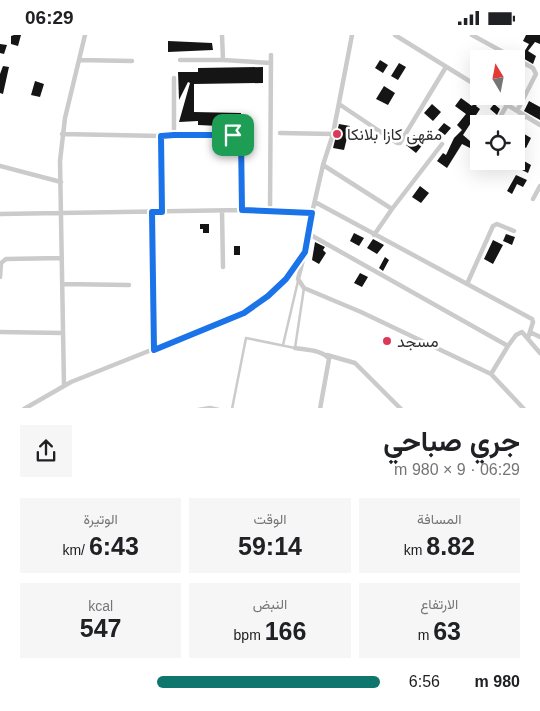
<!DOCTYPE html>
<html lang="ar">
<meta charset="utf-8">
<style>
body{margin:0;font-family:Helvetica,Vazirmatn,sans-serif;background:#f6f6f6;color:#202124;direction:rtl;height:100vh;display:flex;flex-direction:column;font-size:19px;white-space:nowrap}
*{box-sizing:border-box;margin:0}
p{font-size:16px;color:#757577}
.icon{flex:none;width:28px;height:28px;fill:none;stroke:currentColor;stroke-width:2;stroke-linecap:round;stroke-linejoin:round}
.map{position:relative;height:373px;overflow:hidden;direction:ltr}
.drawer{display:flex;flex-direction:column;background:#fff;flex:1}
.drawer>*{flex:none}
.needle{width:32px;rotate:350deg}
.tools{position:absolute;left:470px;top:15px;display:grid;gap:10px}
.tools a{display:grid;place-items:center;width:55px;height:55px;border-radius:0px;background:#fff;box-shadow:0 5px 20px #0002;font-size:25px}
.pin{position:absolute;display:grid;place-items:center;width:42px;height:42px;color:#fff;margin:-21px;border-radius:10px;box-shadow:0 2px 8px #0006}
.round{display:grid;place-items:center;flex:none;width:52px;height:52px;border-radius:0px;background:#f6f6f6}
.overview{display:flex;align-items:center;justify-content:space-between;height:85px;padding:0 20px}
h1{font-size:28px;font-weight:700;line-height:38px}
.figures{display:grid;grid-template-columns:repeat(3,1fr);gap:8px;height:85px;padding:5px 20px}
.figures div{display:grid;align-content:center;border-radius:0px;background:#f6f6f6;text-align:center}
.figures b{font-size:25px;font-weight:700}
.figures small{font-size:14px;font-weight:400}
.figures p{font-size:14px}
ul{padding:0 20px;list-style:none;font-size:16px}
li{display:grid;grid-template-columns:80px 60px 1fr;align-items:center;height:38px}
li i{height:12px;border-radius:6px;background:#0f766e}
.status{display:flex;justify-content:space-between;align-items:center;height:35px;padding:0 25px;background:#fff;direction:ltr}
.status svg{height:14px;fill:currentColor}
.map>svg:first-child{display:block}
.building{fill:#151515}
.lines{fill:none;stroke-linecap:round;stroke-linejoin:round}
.service{stroke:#cbcbcb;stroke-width:2.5}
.minor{stroke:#cbcbcb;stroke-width:4.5}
.route-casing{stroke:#fff;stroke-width:10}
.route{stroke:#1a73e8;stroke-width:6}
.poi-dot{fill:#db3956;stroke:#fff;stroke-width:2}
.labels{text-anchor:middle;stroke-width:5;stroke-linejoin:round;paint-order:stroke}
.poi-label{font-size:16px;fill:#2e2e2e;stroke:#fff;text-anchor:start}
</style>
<div class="status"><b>06:29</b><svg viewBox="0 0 49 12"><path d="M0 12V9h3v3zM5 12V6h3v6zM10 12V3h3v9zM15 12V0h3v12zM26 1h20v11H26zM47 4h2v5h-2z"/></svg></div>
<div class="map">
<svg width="540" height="374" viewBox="0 0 540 374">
<rect width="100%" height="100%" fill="#fff"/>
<path class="building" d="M14 0H21L18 11 11 9V1Z
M526 0H540V9L535 7 528 16 536 21 533 29 521 22 529 9 523 6Z
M168 6 212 8 213 15 168 17Z
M0 9 7 10 4 19 0 18Z
M380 25 388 30 383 38 375 33Z
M399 28 406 32 398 45 391 41Z
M3 31 9 32 3 59 0 58V39Z
M263 32V48L194 49V77L241 78V92L198 90V86L179 87 190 48 188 47 179 65 178 37H198V33Z
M35 46 44 49 40 62 31 60Z
M518 47 524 52 518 61 520 62 516 69 505 61H516V49Z
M384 51 395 58 388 70 376 64Z
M478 61H484L476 71 480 74 463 100 470 106 472 102 479 106 474 115 462 109 447 133 437 126 443 118 446 120 454 103 462 95 457 90 466 79 455 71 461 63 472 71Z
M529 66 540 72V85L524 76Z
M432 69 441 77 433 86 424 78Z
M494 69 500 74 497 80 490 74Z
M444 88 451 93 445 100 438 95Z
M339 89 350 91 344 115 333 113Z
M521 97 531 103 526 113 516 108Z
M414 100 424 108 416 118 406 110Z
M524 126 531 130 528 138 520 134Z
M516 140 527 145 523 152 517 149 512 159 507 156Z
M420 151 429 158 421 168 412 162Z
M200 189H209V198H203V194H200Z
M354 198 364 203 359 211 350 206Z
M506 199 515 202 512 210 503 206Z
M373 204 384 210 377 219 367 213Z
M493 205 503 210 493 229 484 224Z
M315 207 325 212 323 215 326 218 319 229 312 225Z
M234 211H240V220H234Z
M385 222 389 225 383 236 379 233Z
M360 238 368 242 362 252 354 248Z"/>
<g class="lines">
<path class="service" d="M283 310 298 246
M198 374 210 372 219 374
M232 374 246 303 295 313 304 253"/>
<path class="minor" d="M222 0 223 25
M352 0 333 99 323 130 312 178 305 217 298 244 304 253 361 277 491 339 524 374
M395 0 479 52
M472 0 516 24
M516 24 533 33 536 39 517 76
M79 25 132 26
M180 25H223L271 28
M174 43V100
M493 61 540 90
M339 69 397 108H400L446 32
M496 89 507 70
M516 97 525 81
M280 98 333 99
M62 99 161 101 237 100 241 103 242 107V175
M161 101 162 177
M477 120 479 117
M499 128 500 126
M323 130 392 174
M0 131 61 147
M533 164 540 151
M315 167 532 284 533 287 528 303
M222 176 223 232
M270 176 271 20
M152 177 154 315
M0 179 242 175 312 178
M309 199 508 311 491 339
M374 200 392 174 442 109
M0 242 1 228 6 224 62 223
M62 249 129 250
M467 249 493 191 497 189 514 196
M0 297 63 298
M530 297 540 302
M508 311 516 300 522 297 540 318
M295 313C306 315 323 315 329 324L320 374
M327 320 355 328 401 374
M64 351 60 126 65 83 85 0
M24 374 71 347 244 278C269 263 286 244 303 220"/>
</g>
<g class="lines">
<g class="route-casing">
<path id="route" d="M174 100H233L241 103 242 175 312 178 305 217 286 244 268 261 244 278 154 315 152 177H162L161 101Z"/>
</g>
<use href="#route" class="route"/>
</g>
<g class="poi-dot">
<circle cx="337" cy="99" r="5"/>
<circle cx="387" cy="306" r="5"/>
</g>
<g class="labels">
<g class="poi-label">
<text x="347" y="105">مقهى كازا بلانكا</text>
<text x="397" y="312">مسجد</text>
</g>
</g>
</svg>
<div class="tools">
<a><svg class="needle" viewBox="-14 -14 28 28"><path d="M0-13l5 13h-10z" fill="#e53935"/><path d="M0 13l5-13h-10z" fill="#757577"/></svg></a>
<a><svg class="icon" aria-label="locate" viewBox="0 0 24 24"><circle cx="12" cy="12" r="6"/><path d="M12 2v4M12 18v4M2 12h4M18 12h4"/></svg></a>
</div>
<div class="pin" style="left:233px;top:100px;background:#1e9e55"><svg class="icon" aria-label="arrive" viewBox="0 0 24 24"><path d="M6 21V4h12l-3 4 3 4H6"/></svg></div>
</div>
<section class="drawer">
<div class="overview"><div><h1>جري صباحي</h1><p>06:29 · 9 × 980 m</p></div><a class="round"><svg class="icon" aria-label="share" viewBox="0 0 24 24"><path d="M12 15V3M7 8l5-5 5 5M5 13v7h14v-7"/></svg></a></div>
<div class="figures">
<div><p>المسافة</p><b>8.82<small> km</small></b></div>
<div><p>الوقت</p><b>59:14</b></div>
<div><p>الوتيرة</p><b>6:43<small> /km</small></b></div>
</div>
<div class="figures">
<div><p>الارتفاع</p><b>63<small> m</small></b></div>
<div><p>النبض</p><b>166<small> bpm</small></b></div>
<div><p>kcal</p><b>547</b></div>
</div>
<ul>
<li><b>980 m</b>6:56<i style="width:62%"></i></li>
</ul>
</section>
